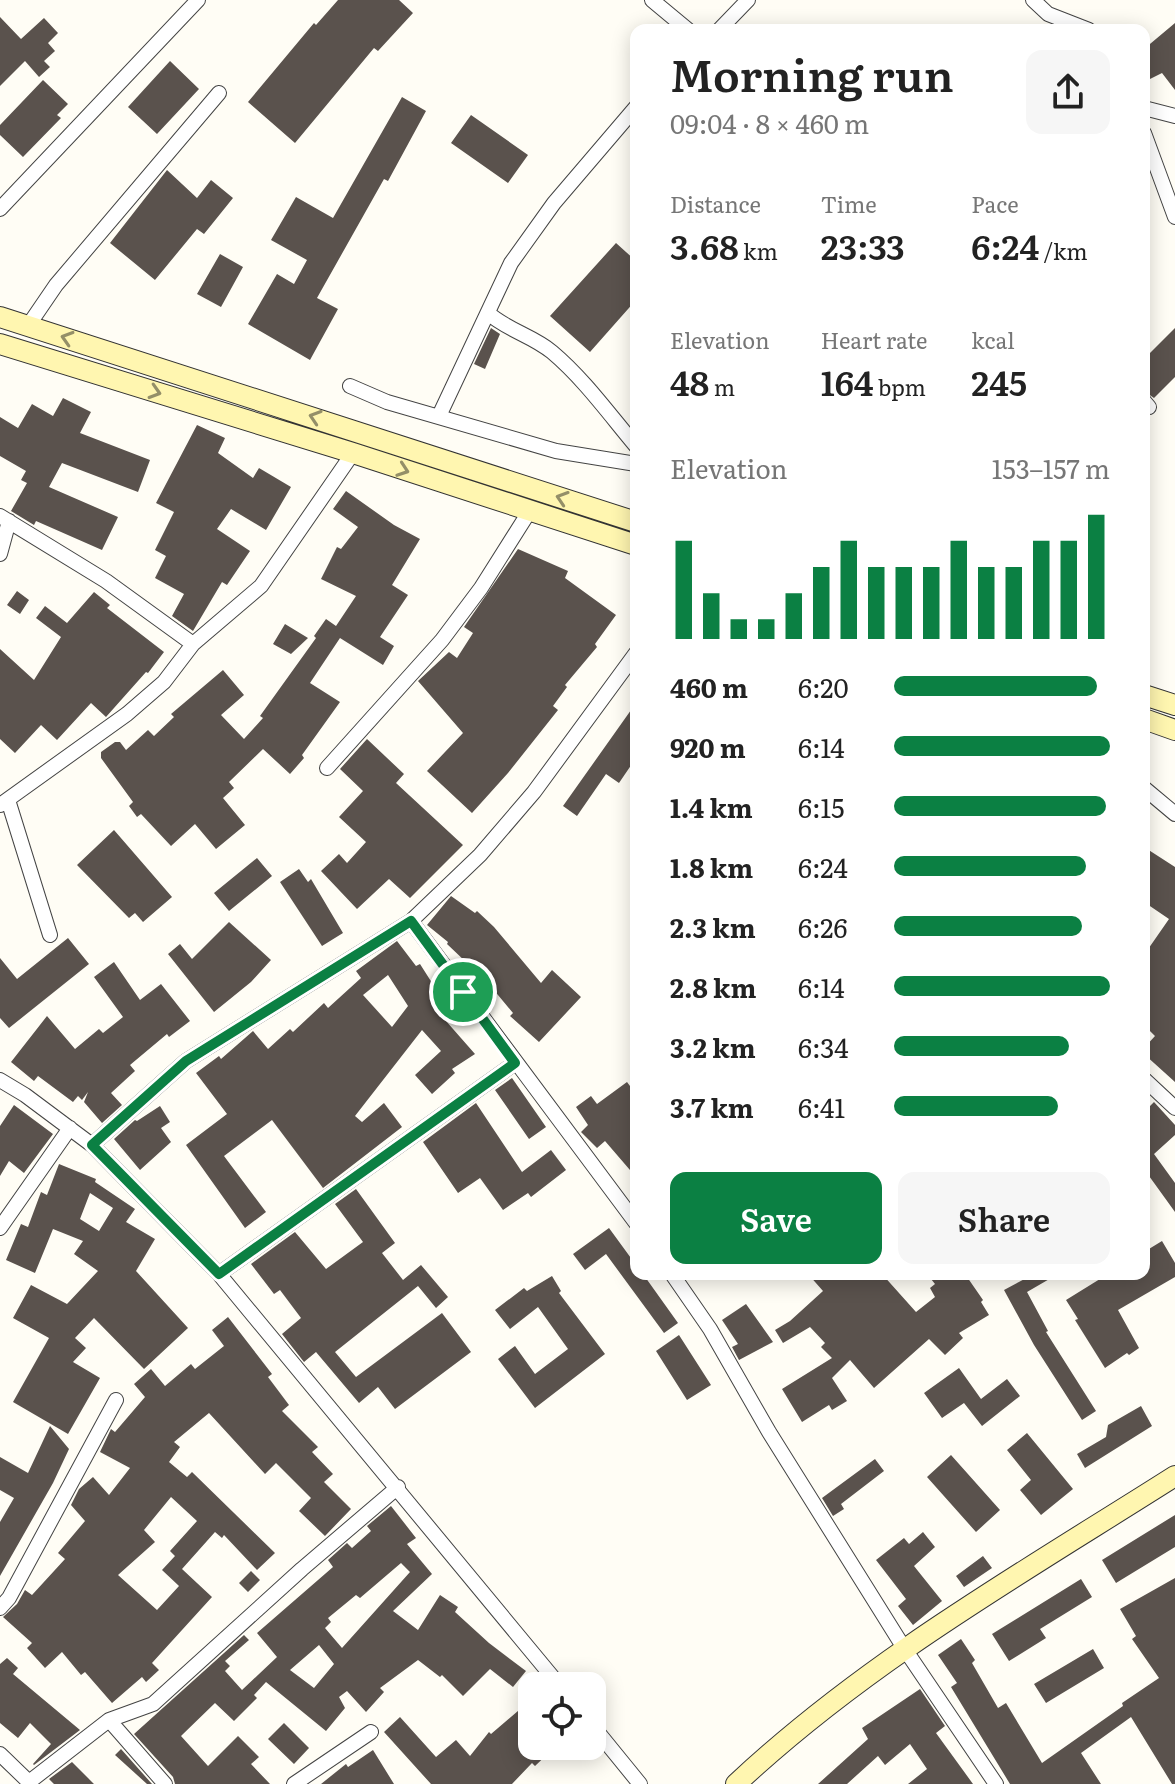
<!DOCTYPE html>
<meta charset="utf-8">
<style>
body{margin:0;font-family:Literata,serif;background:#f6f6f6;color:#222;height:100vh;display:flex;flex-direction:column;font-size:30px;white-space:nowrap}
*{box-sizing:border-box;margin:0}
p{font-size:26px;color:#767676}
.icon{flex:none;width:44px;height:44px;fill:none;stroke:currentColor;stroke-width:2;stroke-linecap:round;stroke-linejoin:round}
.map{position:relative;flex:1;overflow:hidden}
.side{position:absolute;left:630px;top:24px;width:520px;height:1256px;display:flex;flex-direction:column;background:#fff;border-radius:16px;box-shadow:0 4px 20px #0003}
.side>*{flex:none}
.tools{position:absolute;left:518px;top:1672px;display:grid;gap:16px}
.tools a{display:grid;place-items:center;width:88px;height:88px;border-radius:16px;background:#fff;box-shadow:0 4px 20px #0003;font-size:40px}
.pin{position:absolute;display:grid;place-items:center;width:68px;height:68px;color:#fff;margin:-34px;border:4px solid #fff;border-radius:50%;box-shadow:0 2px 8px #0007}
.round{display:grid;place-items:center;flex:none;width:84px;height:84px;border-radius:16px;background:#f6f6f6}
.headline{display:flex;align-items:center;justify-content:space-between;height:136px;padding:0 40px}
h1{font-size:44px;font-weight:600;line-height:60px}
.metrics{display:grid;grid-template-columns:repeat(3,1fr);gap:12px;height:136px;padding:8px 40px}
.metrics div{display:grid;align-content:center}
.metrics b{font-size:34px;font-weight:600}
.metrics small{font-size:22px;font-weight:400}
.metrics p{font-size:22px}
.chart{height:224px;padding:16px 40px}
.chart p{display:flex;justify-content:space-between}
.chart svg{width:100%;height:144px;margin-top:8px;stroke:#0b8043;stroke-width:6}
.action{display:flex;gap:16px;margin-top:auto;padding:16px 40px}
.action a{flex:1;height:92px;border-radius:16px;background:#0b8043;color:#fff;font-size:32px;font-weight:600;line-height:92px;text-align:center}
.action a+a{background:#f6f6f6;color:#222}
ul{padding:0 40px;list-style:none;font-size:26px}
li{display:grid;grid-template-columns:128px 96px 1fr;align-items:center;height:60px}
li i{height:20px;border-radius:10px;background:#0b8043}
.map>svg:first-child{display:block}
.building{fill:#5a524d;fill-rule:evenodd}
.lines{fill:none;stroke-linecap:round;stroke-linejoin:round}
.minor-casing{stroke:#444;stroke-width:16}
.secondary-casing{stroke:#333;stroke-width:22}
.minor{stroke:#fff;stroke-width:14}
.secondary{stroke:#fff6b0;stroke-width:20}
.oneway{stroke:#948f68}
.route-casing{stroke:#fff;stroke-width:16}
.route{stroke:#0b8043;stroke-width:10}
</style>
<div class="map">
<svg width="1175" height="1784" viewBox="0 0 1175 1784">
<rect width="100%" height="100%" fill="#fffdf5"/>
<path class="building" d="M338 0H399L413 13 378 51 374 48 295 143 248 102 314 23 316 25Z
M0 17 21 39 44 18 58 33 48 43 55 51 44 61 50 67 39 77 25 61 0 86Z
M1175 23V90L1162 73 1144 82V49Z
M170 61 199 89 157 134 128 107Z
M43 80 68 104 57 115 61 118 23 157 0 135V125Z
M402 97 426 111 388 181 384 179 317 298 338 309 310 360 248 324 277 274 294 284 307 260 271 240 296 197 333 218Z
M471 115 528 155 508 183 451 143Z
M167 170 197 198 211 180 233 198 204 234 197 229 155 280 110 243Z
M616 243 636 261V300L590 352 550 316Z
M220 254 243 267 221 307 197 294Z
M491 328 500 334 485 369 474 364Z
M1175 328V377L1154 398 1144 391V359Z
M63 398 91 412 80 433 150 460 138 492 62 463 49 487 118 517 102 550 36 521 34 525 11 511 27 483 21 480 26 471 0 456V417L18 428 32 404 53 416Z
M197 425 225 438 218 453 253 478 259 468 291 487 266 530 231 509 217 529 250 551 227 585 222 582 193 631 172 616 184 594 155 578 166 556 155 550 174 512 156 503Z
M346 491 394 525 420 539 392 585 408 595 380 637 394 646 383 665 340 638 310 683 340 702 302 755 304 758 290 774 263 749 229 782 234 788 223 798 245 825 216 849 195 824 171 846 141 814 137 817 129 806 133 802 101 758V752L115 742H120L126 750 148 730 154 736 174 717 171 714 223 670 244 695 221 715 244 739 263 718 260 716 316 638 314 636 326 619 336 626 356 596 321 579 337 547 341 549 358 527 333 509Z
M518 549 568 571 565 578 616 615 595 644 597 647 565 685 567 687 553 706 558 710 508 773 472 813 427 771 463 733 418 681 449 652 457 658 473 633 464 627Z
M17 591 29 600 20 614 7 605Z
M94 592 110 605 107 608 164 652 148 673 146 672 106 717 91 703 57 740 41 725 15 753 0 739V649L34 680 61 637 36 618 45 606 67 623Z
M285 624 308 638 291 654 273 644Z
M636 703V758L619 783 606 774 577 816 563 806Z
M367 739 404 774 396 783 463 845 410 898 389 879 357 909 321 871 339 854 347 863 366 842 339 817 363 791 340 769Z
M114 830 172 897 143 922 135 913 129 918 77 865Z
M1144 847 1175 867V1082L1144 1054V1048L1155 1036 1144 1025V955L1169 919 1144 902Z
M257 858 272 876 229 911 214 893Z
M299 869 308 882 311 879 343 933 322 946 280 882Z
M451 896 475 913 477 911 494 927 541 983 552 970 581 997 539 1042 510 1016 513 1013 469 960 467 963 447 944 448 942 427 925Z
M229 922 271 960 251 982 214 1012 168 954 180 944 192 959Z
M68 938 89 964 9 1028 0 1018V958L17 979Z
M397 941 416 966 420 964 434 986 431 988 454 1014 446 1021 475 1054 452 1069 455 1073 432 1094 415 1075 441 1051 422 1030 355 1116 362 1122 384 1103 402 1127 323 1188 272 1120 224 1156 266 1212 245 1228 186 1145 227 1114 196 1073 219 1056 221 1059 253 1031 268 1049 290 1029 293 1032 324 1003 328 1008 361 978 356 971ZM388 975 408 1006 392 1027 363 995Z
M114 962 140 1000 161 984 190 1021 169 1037 167 1034 130 1065 135 1071 111 1093 122 1105 102 1123 84 1102 88 1092 82 1100 78 1096 73 1102 38 1076 34 1081 11 1062 47 1016 75 1049 99 1029 103 1033 123 1017 94 977Z
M512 1078 546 1127 529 1139 495 1090Z
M627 1082 636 1094V1177L605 1141 597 1148 581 1132 588 1125 576 1107 591 1096 597 1104Z
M1154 1102 1175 1125V1135L1154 1154 1175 1183V1212L1144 1169V1112Z
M476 1103 522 1172 551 1150 566 1170 531 1197 528 1193 503 1210 480 1178 458 1193 423 1142Z
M14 1105 53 1134 24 1173 9 1161 0 1176V1126Z
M160 1106 170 1122 161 1128 171 1142 140 1170 114 1139 135 1120 137 1121Z
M59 1164 96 1179 95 1182 135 1209 126 1222 155 1239 136 1271 188 1328 144 1369 94 1318 75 1338 86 1348 73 1362 100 1378 68 1434 13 1402 49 1338 13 1318 31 1285 67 1304 98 1271 74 1254 83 1241 53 1229 35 1273 6 1260 21 1224 28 1227 41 1192 47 1195ZM90 1193 113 1208 99 1231 80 1219Z
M356 1189 395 1243 382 1253 403 1280 421 1265 448 1297 436 1308 418 1286 335 1352 356 1377 442 1313 471 1352 395 1409 378 1387 359 1403 316 1352 304 1362 282 1334 301 1318 280 1290 274 1294 251 1264 295 1232 326 1269 363 1242 335 1204Z
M609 1228 636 1265V1274H643L678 1323 664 1333 606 1254 585 1270 573 1254Z
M1162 1241 1175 1263V1277L1118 1310 1139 1348 1129 1355 1127 1353 1105 1368 1075 1320 1078 1319 1066 1300 1108 1274H1144V1252Z
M808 1274H882L916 1312 935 1297 930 1288 935 1284 927 1274H965L983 1300 981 1302 989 1315 959 1333 963 1338 945 1355 929 1339 874 1388 850 1360 832 1378 847 1401 832 1410 829 1405 802 1422 782 1389 832 1358 821 1347 825 1343 810 1327 783 1343 775 1330 790 1321 823 1291Z
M1034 1274H1058L1027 1292 1048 1331 1046 1332 1096 1411 1082 1420 1034 1345 1004 1290Z
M552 1276 561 1291 559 1293 605 1354 535 1408 498 1359 515 1346 535 1374 568 1349 538 1307 510 1329 495 1310 524 1288 527 1291Z
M746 1304 773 1342 739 1360 732 1347 738 1344 722 1320Z
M228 1317 272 1374 268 1377 289 1405 282 1411 318 1447 312 1452 333 1474 324 1482 351 1509 325 1536 299 1511 311 1498 276 1463 265 1474 209 1413 174 1442 180 1447 169 1462 187 1477 192 1472 275 1553 257 1570 224 1535 222 1538 215 1532 182 1569 212 1597 152 1663 159 1670 146 1682 142 1677 112 1703 85 1672 81 1675 62 1652 45 1668 27 1648 32 1643 3 1617 17 1604 25 1590 32 1595 65 1559 58 1553 85 1521 71 1505 79 1489 93 1477 109 1495 130 1468 100 1452 111 1429 115 1432 145 1397 134 1384 151 1369 165 1386 191 1364 195 1369 224 1346 212 1330ZM171 1497 197 1521 170 1551 175 1556 162 1570 179 1586 157 1610 118 1575 155 1542 144 1530Z
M679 1335 711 1385 687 1400 656 1351Z
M959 1368 981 1399 1007 1379 1020 1396 982 1426 964 1403 942 1418 924 1393Z
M1141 1406 1152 1426 1085 1468 1077 1454 1106 1437 1108 1425Z
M50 1426 69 1449 53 1483 0 1576V1522L14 1498 0 1490V1457L28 1473Z
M1027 1433 1073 1489 1041 1515 1020 1490 1031 1480 1007 1450Z
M951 1455 1000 1510 976 1532 927 1477Z
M875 1459 884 1471 841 1504 844 1509 833 1516 822 1498Z
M391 1506 416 1538 407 1544 432 1574 393 1611 418 1630 440 1595 458 1607 455 1612 489 1643 526 1671 513 1687 490 1669 463 1696 442 1675 440 1677 418 1660 380 1688 384 1692 366 1712 347 1691 339 1697 345 1708 326 1731 266 1682 254 1695 257 1698 234 1721 215 1703 181 1736 208 1766 238 1736 259 1757 251 1764 270 1784H175L173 1777 134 1734 244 1635 249 1640 225 1661 230 1666 225 1671 242 1690 277 1657 257 1633 333 1567 328 1560 347 1543 352 1548 371 1531 367 1526ZM401 1563 410 1572 342 1648 325 1628 331 1622 328 1618 356 1595 360 1598ZM319 1645 334 1664 314 1688 290 1670Z
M1175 1515V1547L1116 1583 1102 1560Z
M923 1532 935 1547 914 1566 942 1601 913 1625 898 1606 906 1599 876 1560 904 1538 909 1544Z
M983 1556 992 1568 964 1587 956 1576Z
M251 1571 260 1580 248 1592 239 1583Z
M1175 1578V1784H1172L1131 1717 1081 1753 1101 1784H1010L951 1687 957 1683 938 1655 961 1639 975 1660 972 1663 998 1708 1006 1703 1042 1763 1123 1706 1122 1703 1159 1678 1132 1639 1136 1636 1120 1609Z
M1081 1579 1092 1597 1040 1629 1046 1638 1009 1661 992 1634Z
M1093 1649 1104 1668 1046 1703 1034 1684Z
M7 1658 18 1668 13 1674 80 1730 34 1765 33 1764 51 1744 30 1723 18 1738 0 1723V1664Z
M920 1689 945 1726 936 1733 973 1784H908L927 1769 910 1744 885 1765 878 1756 847 1784H818L868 1739 862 1728Z
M532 1699V1746H556L535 1766 532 1763 512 1784H431L384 1732 400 1717 436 1757 456 1740 470 1756 489 1732 491 1734Z
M284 1723 309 1748 294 1764 268 1739Z
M121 1749 152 1784H147L115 1755Z
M373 1750 394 1784H321L346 1764 348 1767Z
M72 1762 94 1784H54L49 1779Z"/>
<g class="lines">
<g class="minor-casing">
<path id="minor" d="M652 0 688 30
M1033 0 1048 14 1089 30
M719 30 748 0
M1144 108 1175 116
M1144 133 1175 217
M0 209 198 0
M488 313C507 330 533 336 552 352 584 379 609 414 636 446
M28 326 56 285 219 93
M350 386 387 402 556 451 636 464
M1144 401 1149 407
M439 416 511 263 554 203 636 107
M0 516 106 581 193 644
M0 554 9 521
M327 768 442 640 481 588 529 512
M1144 788 1175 814
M8 800 50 935
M0 805 127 714 164 682 193 644 261 586 353 453
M411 921 636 1223
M1144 1079 1175 1108
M0 1080 25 1095 92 1145 219 1274 560 1686
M92 1145 186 1061 411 921 480 855 534 792 636 653
M0 1228 70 1128
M219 1274 515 1063
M672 1274 710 1329 769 1432 904 1648 996 1784
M0 1608 9 1598 116 1400
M109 1720 165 1784
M592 1725 640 1784
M0 1754 31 1784
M29 1782 109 1720 153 1704 302 1569 398 1487
M294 1784 371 1732"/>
</g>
<g class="secondary-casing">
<path id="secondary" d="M0 317 636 522
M0 344 353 453 636 545
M1144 695 1175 705
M1144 719 1175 730
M736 1784C867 1661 1024 1572 1175 1476"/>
</g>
<use href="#minor" class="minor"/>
<use href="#secondary" class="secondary"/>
</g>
<defs><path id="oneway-chevron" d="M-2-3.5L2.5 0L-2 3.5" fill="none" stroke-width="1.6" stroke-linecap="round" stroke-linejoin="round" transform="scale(2)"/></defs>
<g class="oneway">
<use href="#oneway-chevron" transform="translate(67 338) rotate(-163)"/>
<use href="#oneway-chevron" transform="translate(155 392) rotate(17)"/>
<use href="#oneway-chevron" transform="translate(315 417) rotate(-162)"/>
<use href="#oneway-chevron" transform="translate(403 470) rotate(19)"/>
<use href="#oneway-chevron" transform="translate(562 498) rotate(-162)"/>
</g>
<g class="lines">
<g class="route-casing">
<path id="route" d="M411 921 515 1063 219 1274 92 1145 186 1061Z"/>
</g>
<use href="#route" class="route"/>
</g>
</svg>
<div class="tools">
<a><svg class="icon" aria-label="locate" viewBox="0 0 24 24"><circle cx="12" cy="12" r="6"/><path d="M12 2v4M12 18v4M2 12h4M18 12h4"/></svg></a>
</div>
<div class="pin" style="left:463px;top:992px;background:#1e9e55"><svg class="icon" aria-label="arrive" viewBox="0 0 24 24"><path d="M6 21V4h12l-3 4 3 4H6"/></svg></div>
<section class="side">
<div class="headline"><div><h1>Morning run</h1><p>09:04 · 8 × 460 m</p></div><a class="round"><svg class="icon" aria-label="share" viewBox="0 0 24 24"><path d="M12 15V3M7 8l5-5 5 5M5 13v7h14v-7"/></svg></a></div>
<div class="metrics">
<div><p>Distance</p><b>3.68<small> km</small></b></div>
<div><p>Time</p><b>23:33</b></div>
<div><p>Pace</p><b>6:24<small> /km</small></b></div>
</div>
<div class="metrics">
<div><p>Elevation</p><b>48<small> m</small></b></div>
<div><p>Heart rate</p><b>164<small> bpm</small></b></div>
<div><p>kcal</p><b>245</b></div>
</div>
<div class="chart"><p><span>Elevation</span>153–157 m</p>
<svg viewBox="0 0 160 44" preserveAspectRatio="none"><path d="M5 44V14M15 44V30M25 44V38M35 44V38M45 44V30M55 44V22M65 44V14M75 44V22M85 44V22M95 44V22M105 44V14M115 44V22M125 44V22M135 44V14M145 44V14M155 44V6"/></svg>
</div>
<ul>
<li><b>460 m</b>6:20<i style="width:94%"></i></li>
<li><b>920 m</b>6:14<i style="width:100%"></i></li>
<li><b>1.4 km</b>6:15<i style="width:98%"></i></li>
<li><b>1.8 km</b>6:24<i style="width:89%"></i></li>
<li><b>2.3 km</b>6:26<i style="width:87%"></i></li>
<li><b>2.8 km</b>6:14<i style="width:100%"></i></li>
<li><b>3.2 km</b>6:34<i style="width:81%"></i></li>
<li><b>3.7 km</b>6:41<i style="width:76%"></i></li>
</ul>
<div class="action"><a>Save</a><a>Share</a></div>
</section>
</div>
